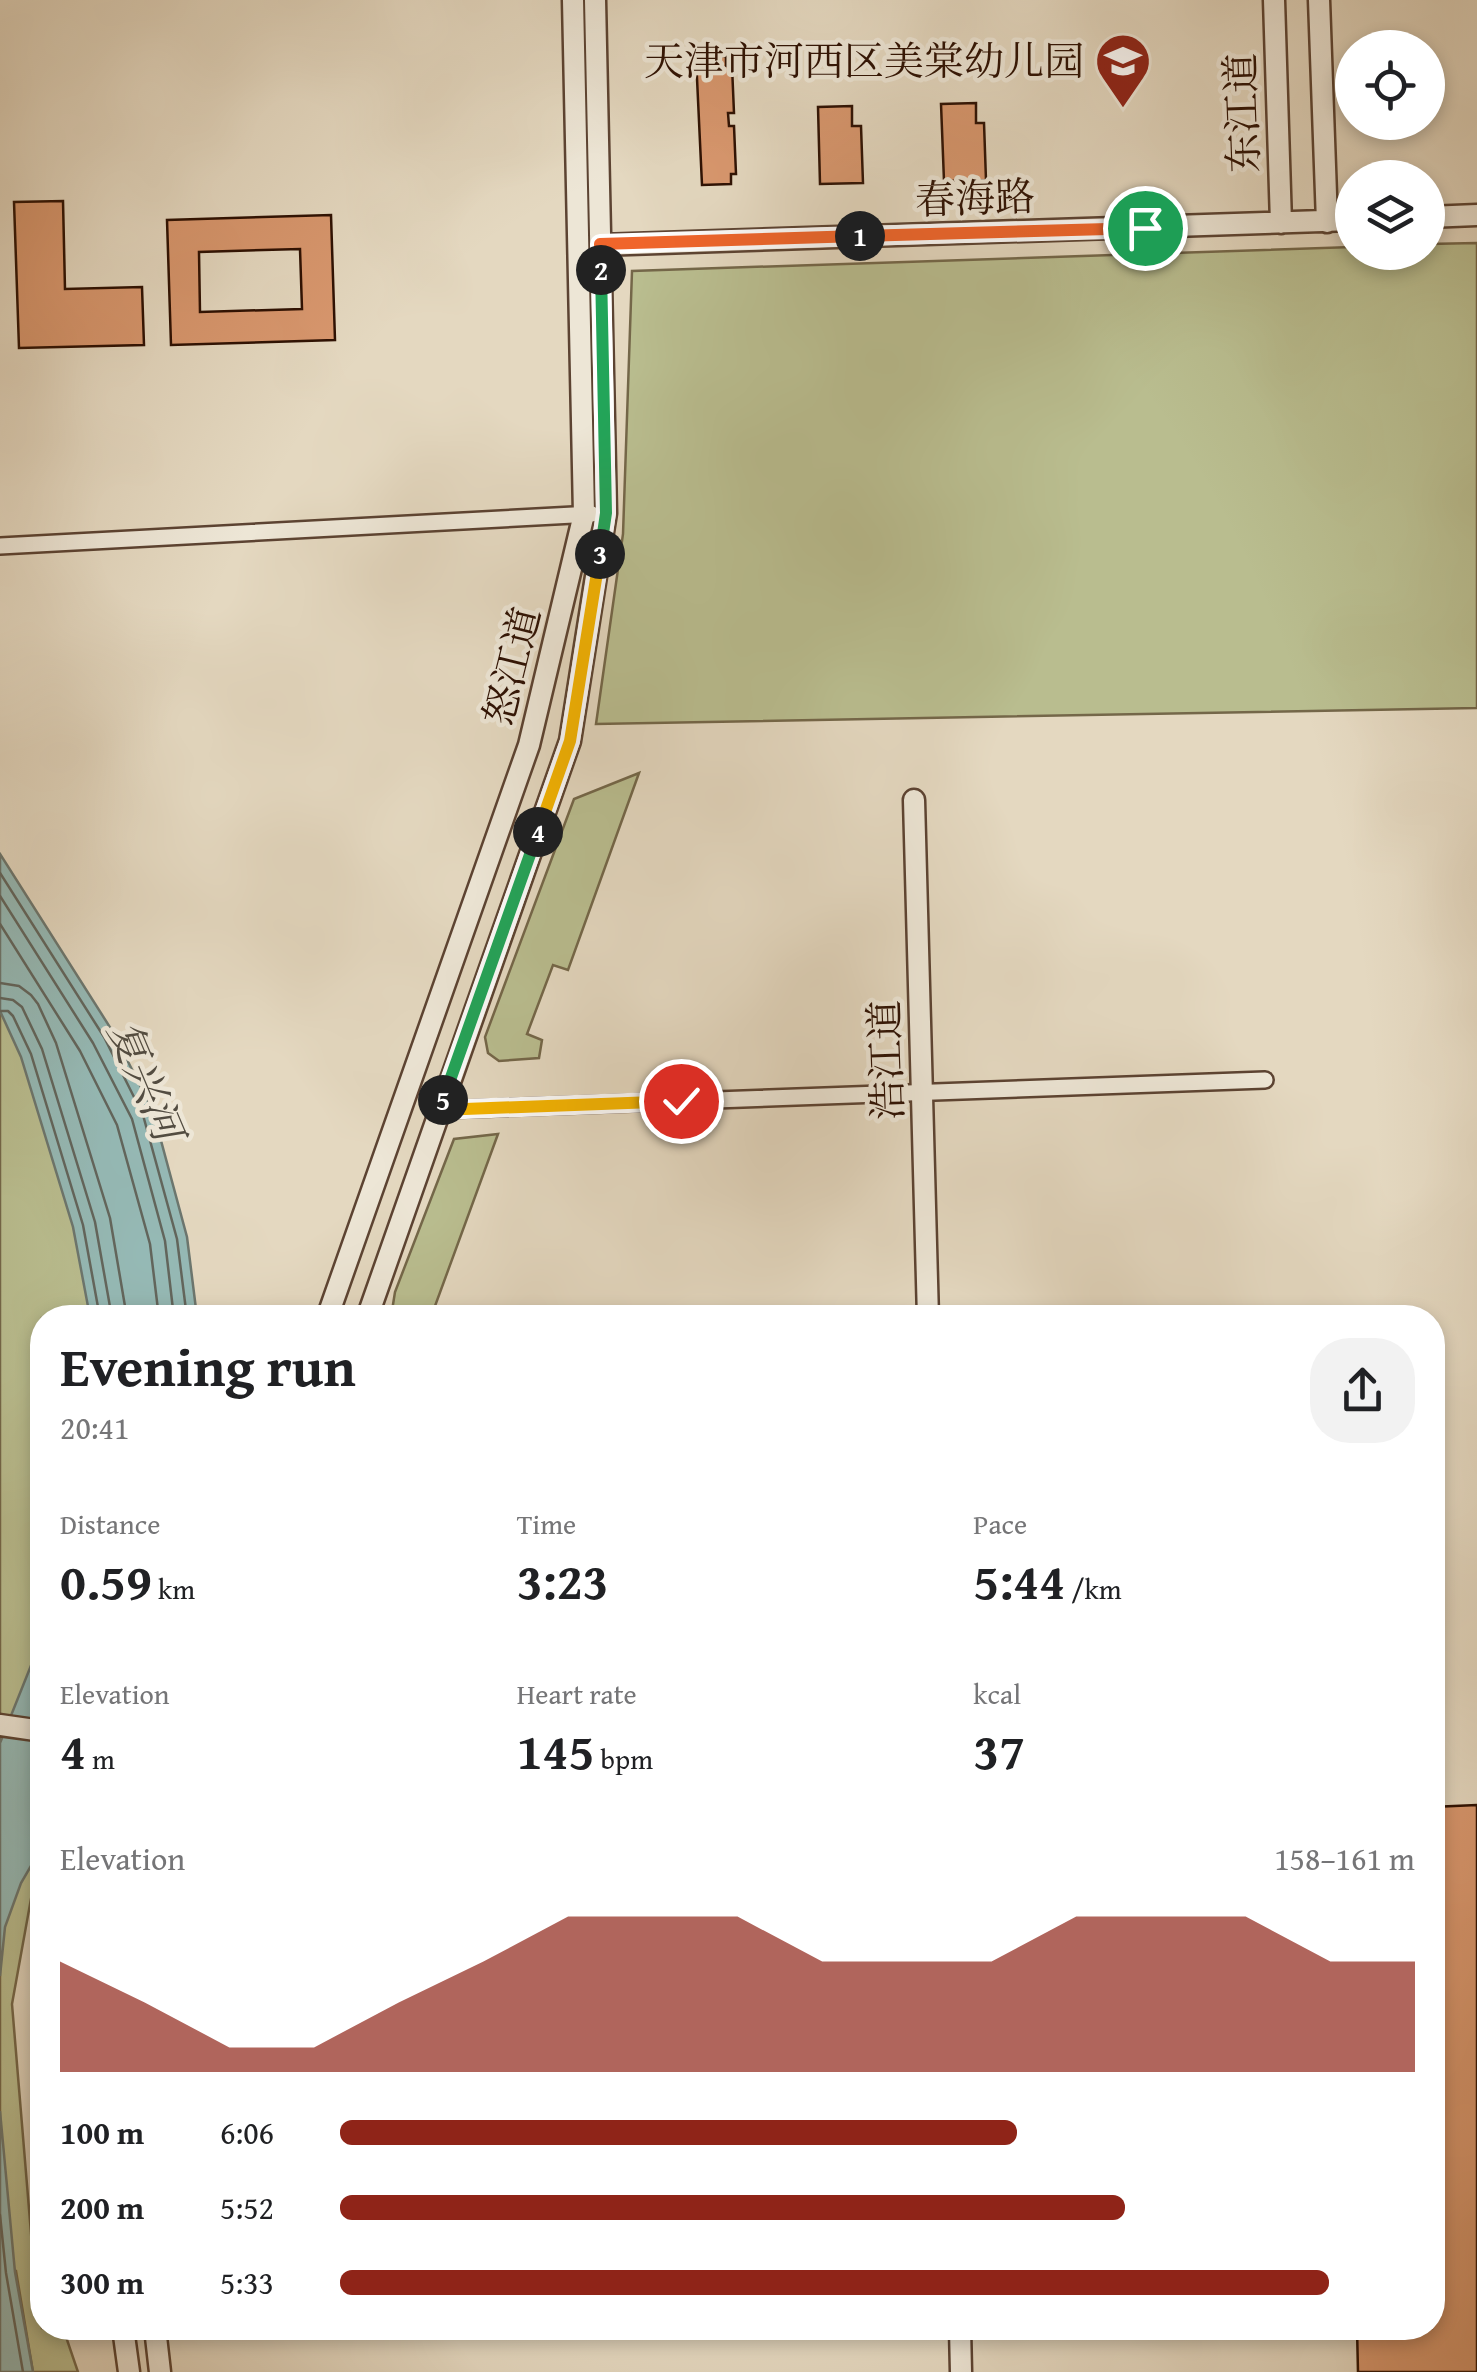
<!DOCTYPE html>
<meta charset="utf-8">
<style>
body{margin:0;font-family:"Gentium Book Plus","Noto Serif SC",serif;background:#f2f2f2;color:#202124;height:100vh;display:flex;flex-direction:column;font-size:38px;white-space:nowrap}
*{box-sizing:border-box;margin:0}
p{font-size:32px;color:#757577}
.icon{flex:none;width:55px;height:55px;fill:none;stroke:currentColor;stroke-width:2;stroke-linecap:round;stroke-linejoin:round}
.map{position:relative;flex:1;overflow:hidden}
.side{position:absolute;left:30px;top:1305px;width:1415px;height:1035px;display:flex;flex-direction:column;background:#fff;border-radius:40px;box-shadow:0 5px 15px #0003}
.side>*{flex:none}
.fabs{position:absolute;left:1335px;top:30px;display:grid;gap:20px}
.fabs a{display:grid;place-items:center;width:110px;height:110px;border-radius:50%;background:#fff;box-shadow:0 5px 15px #0003;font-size:50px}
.pin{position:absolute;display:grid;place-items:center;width:85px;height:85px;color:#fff;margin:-42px;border:5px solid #fff;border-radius:50%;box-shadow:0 2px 10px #0007}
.km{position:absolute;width:50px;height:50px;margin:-25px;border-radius:50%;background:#222;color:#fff;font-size:28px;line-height:50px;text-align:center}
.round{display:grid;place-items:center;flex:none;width:105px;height:105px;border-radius:40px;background:#f2f2f2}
.summary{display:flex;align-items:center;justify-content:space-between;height:170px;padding:0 30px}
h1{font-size:55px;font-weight:700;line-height:75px}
.stats{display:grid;grid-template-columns:repeat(3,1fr);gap:15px;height:170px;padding:10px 30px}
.stats div{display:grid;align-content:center}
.stats b{font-size:50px;font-weight:700}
.stats small{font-size:28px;font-weight:400}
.stats p{font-size:28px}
.chart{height:280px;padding:20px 30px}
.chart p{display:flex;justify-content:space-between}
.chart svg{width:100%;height:180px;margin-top:10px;fill:#8f2418;opacity:.7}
ul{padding:0 30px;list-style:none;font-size:32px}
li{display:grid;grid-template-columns:160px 120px 1fr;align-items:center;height:75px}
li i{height:25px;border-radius:12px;background:#8f2418}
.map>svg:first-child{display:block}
.green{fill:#b9bd8f;stroke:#746749;stroke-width:2.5}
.water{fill:#95b9b5;stroke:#6c766e;stroke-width:2.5}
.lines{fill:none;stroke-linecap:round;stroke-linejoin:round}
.shore{stroke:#62655c;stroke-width:2.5}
.building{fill:#d8976e;stroke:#2e1103;stroke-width:2.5;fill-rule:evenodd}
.minor-casing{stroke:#5c4332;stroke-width:20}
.tertiary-casing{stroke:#5c4332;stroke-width:25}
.minor{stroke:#ede6d6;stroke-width:15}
.tertiary{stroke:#ede6d6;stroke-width:20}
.split-1-casing{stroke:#fff;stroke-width:20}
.split-2-casing{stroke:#fff;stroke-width:20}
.split-3-casing{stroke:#fff;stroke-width:20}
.split-4-casing{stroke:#fff;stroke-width:20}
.split-5-casing{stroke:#fff;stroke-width:20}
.split-6-casing{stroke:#fff;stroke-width:20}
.split-1{stroke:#f0652b;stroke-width:12}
.split-2{stroke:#f0652b;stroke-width:12}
.split-3{stroke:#22a559;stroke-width:12}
.split-4{stroke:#f5b400;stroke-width:12}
.split-5{stroke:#22a559;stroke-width:12}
.split-6{stroke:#f5b400;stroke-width:12}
.labels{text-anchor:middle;stroke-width:9;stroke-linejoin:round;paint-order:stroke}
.poi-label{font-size:40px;fill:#2e1103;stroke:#ede6d6;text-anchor:end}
.street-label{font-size:40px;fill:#2e1103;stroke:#ede6d6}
.water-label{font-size:42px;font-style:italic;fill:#524c41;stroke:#ede6d6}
</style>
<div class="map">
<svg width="1477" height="2372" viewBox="0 0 1477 2372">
<rect width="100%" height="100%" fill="#e4d8c0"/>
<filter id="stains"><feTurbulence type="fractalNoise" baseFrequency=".002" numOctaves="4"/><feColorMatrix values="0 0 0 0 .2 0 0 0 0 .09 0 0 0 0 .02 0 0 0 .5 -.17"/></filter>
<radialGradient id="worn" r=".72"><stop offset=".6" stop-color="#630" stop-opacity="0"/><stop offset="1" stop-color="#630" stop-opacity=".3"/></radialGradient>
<path class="green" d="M1477 243V708L596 724 623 534 632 271 1352 247V252H1428V244Z
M639 773 568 970 553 965 527 1034 542 1040 539 1058 499 1061 488 1053 485 1037 574 799Z
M0 952 116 1317 42 1318V1838L12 2004 34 2269 42 2283V2328H63L78 2372H33L16 2271H0Z
M498 1134 431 1317H391L395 1292 454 1139Z"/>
<path class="water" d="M0 854 113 1032 153 1111 187 1237 197 1317H90L73 1227 21 1057 0 1011Z
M42 1638V1847L21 1883 5 1927 0 1976V1743Z
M0 2111 15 2272 33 2372H0Z"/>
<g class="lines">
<path class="shore" d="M0 873 104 1037 143 1115 177 1239 187 1318
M0 896 93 1043 132 1119 165 1241 174 1318
M0 924 80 1051 117 1125 150 1244 159 1318
M0 983 19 986 31 995 38 1004 56 1043 110 1218 127 1318
M0 998 13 1000 22 1007 42 1049 95 1222 112 1318
M0 1011H8L13 1016 31 1054 83 1225 100 1318
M0 2215 6 2273 23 2372"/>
</g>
<path class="building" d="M726 56V66H732L734 113H728L729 126H734L736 174H731V184L702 185 696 57Z
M976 103V123H984L986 180 944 181 941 104Z
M852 106V126H861L863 183 820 184 818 107Z
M63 201 65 289 142 287 144 345 19 348 14 202Z
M331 215 335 340 171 345 167 220ZM300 249 302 309 200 312 199 252Z
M1477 1805V2372H1358L1357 2328H1432V1807Z"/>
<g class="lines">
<g class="minor-casing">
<path id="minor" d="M0 546 592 514
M439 1110 1265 1080"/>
</g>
<g class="tertiary-casing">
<path id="tertiary" d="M1274 0 1281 223
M1319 0 1327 222
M1428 217 1477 215
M600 245 1352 220
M914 800 928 1318
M327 1318 529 745 584 514 573 0
M367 1318 570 741 606 513 595 0
M0 1725 42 1731
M123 2328 129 2372
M155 2328 160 2372
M960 2328 961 2372"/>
</g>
<use href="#minor" class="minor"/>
<use href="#tertiary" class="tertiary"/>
</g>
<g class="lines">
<g class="split-1-casing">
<path id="split-1" d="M860 236 1145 228"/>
</g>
<g class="split-2-casing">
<path id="split-2" d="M601 270 600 244 860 236"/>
</g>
<g class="split-3-casing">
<path id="split-3" d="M600 554 606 513 601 270"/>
</g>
<g class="split-4-casing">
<path id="split-4" d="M538 832 570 741 600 554"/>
</g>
<g class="split-5-casing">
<path id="split-5" d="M443 1100 538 832"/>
</g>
<g class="split-6-casing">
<path id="split-6" d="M443 1100 439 1110 681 1101"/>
</g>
<use href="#split-1" class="split-1"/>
<use href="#split-2" class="split-2"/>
<use href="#split-3" class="split-3"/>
<use href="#split-4" class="split-4"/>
<use href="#split-5" class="split-5"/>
<use href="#split-6" class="split-6"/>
</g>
<defs>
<g id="school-pin" transform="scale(2.875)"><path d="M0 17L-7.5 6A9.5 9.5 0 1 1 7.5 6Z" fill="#8f2418" stroke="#ede6d6"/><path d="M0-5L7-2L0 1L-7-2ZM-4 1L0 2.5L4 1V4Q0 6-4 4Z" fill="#fff"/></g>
</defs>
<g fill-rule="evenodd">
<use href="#school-pin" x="1123" y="61"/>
</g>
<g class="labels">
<g class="poi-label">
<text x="1084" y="75">天津市河西区美棠幼儿园</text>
</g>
<g class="street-label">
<text transform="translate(1242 113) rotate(-92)" y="14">东江道</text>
<text transform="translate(975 198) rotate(-2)" y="14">春海路</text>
<text transform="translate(512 666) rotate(-76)" y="14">怒江道</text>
<text transform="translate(886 1060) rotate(-92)" y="14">浩江道</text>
</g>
<g class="water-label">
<text transform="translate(146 1080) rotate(67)" y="15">复兴河</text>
</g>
</g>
<rect width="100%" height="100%" filter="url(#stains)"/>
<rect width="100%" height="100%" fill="url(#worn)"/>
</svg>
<div class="fabs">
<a><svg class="icon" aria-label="locate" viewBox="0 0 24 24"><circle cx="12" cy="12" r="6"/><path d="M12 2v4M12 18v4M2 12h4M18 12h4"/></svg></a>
<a><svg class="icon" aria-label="layers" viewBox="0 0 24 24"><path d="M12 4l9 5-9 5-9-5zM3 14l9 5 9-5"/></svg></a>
</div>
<div class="pin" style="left:1145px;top:228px;background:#1e9e55"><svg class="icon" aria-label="arrive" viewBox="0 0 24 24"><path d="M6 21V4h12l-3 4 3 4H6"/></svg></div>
<div class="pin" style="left:681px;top:1101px;background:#d93025"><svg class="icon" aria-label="check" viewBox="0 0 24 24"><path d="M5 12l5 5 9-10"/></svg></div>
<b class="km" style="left:860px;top:236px">1</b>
<b class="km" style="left:601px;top:270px">2</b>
<b class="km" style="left:600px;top:554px">3</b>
<b class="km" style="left:538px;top:832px">4</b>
<b class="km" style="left:443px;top:1100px">5</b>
<section class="side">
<div class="summary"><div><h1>Evening run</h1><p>20:41</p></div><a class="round"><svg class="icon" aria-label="share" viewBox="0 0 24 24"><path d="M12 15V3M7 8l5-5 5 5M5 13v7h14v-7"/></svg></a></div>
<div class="stats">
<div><p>Distance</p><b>0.59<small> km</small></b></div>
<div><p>Time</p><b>3:23</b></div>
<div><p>Pace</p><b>5:44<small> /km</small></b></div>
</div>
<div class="stats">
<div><p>Elevation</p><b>4<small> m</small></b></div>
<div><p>Heart rate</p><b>145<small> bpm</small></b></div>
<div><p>kcal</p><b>37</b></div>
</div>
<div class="chart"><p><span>Elevation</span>158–161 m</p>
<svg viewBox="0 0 160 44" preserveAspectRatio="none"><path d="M0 44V17L10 27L20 38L30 38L40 27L50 17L60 6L70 6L80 6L90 17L100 17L110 17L120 6L130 6L140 6L150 17L160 17V44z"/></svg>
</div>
<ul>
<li><b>100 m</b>6:06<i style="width:63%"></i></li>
<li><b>200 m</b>5:52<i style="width:73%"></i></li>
<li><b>300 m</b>5:33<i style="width:92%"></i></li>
</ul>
</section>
</div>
